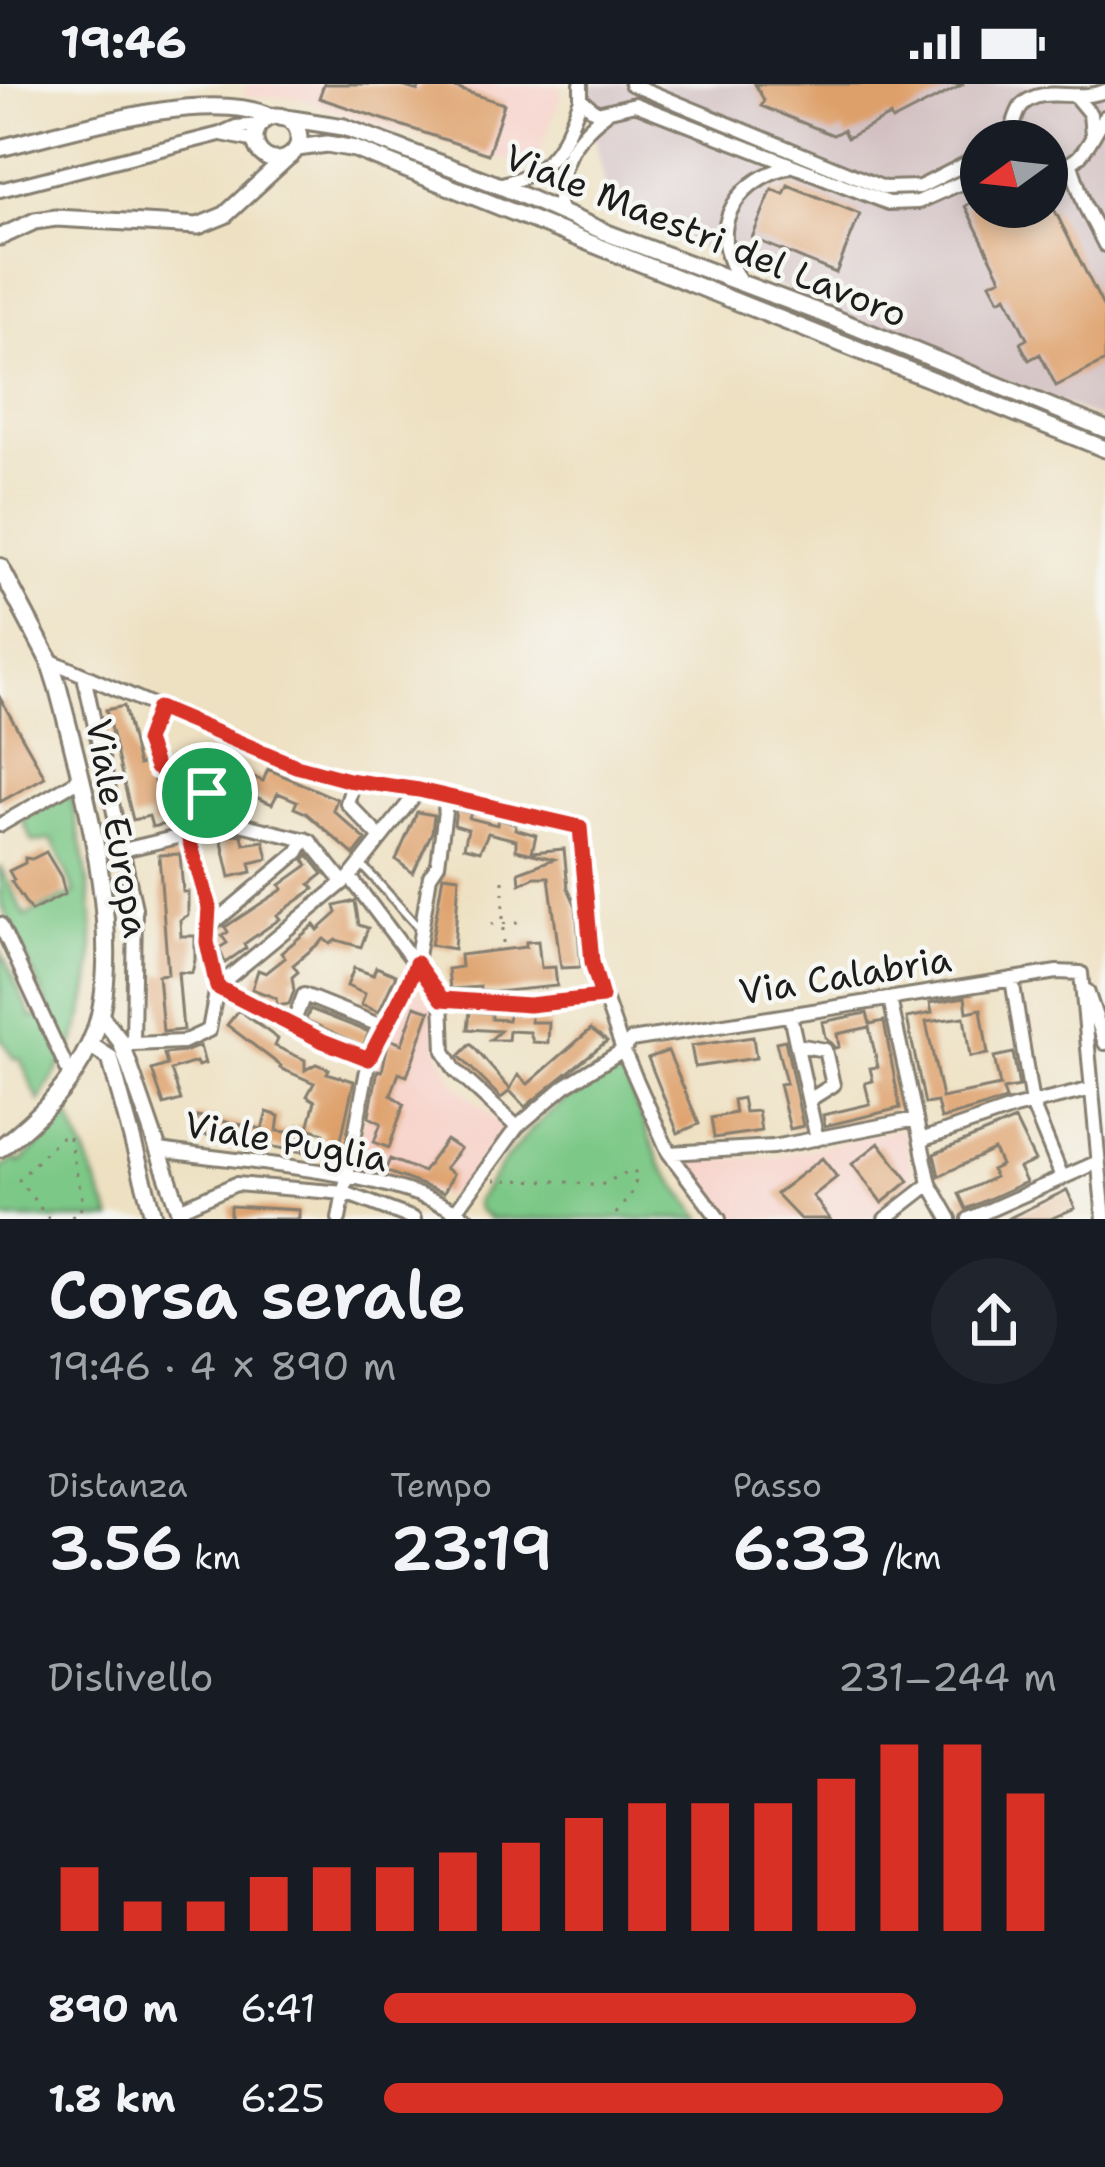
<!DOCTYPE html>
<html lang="it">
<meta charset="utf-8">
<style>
body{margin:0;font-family:"Shantell Sans",sans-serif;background:#20242c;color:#f1f3f6;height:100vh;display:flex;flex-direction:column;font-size:45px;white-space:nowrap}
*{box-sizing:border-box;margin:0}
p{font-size:39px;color:#9ea1a6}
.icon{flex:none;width:66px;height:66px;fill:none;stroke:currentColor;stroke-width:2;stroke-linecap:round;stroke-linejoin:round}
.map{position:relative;height:1135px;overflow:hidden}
.side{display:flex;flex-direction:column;background:#171b24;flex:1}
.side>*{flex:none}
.needle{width:78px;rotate:255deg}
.tools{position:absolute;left:960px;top:36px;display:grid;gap:24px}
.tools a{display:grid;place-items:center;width:108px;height:108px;border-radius:50%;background:#171b24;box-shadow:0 6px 18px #0003;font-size:60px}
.pin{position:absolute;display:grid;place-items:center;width:102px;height:102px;color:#fff;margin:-51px;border:6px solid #fff;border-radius:50%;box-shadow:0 3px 12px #0007}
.round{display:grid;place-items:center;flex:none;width:126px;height:126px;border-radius:63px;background:#20242c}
.headline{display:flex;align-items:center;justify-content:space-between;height:204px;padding:0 48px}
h1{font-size:66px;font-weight:600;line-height:90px}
.metrics{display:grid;grid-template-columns:repeat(3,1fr);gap:18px;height:204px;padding:12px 48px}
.metrics div{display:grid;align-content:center}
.metrics b{font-size:60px;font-weight:600}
.metrics small{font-size:33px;font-weight:400}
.metrics p{font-size:33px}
.chart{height:336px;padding:24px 48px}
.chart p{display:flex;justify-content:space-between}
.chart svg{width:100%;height:216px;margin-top:12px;stroke:#d93025;stroke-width:6}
ul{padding:0 48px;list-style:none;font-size:39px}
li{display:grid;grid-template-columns:192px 144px 1fr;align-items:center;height:90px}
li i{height:30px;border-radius:15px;background:#d93025}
.status{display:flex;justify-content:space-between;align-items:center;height:84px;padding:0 60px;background:#171b24;direction:ltr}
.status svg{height:33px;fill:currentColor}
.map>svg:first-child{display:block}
.built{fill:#f7d1c9}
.industrial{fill:#d2bfc1;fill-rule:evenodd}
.green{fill:#7bc886;stroke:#4c7251;stroke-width:3}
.building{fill:#dea06a}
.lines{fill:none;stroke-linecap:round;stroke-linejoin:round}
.service-casing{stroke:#857e6f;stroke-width:12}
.minor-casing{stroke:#857e6f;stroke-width:18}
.tertiary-casing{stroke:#857e6f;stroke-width:21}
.secondary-casing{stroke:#857e6f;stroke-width:22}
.path{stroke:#857e6f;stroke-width:3;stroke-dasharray:3 9;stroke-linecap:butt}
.service{stroke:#fff;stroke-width:6}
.minor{stroke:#fff;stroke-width:12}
.tertiary{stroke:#fff;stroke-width:15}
.secondary{stroke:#fff;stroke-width:16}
.route-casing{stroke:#fff;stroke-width:24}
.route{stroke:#d93025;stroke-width:15}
.labels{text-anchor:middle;stroke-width:9;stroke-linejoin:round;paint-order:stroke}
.street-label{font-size:36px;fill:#1c1c1c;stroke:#f6f6f2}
</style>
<div class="status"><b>19:46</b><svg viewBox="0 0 49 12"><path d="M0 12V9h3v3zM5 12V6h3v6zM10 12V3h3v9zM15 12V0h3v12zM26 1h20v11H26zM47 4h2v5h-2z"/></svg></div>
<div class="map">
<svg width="1105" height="1135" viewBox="0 0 1105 1135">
<rect width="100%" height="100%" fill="#f6f6f2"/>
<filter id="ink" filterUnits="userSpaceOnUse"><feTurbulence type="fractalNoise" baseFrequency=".00833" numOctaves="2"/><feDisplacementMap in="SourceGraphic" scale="24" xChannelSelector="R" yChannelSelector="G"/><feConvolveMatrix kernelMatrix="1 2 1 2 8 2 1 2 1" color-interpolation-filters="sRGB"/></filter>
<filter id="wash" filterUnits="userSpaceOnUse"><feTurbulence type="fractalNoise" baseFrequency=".004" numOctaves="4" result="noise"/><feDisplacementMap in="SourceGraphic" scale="48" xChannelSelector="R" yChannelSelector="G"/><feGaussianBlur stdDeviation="2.7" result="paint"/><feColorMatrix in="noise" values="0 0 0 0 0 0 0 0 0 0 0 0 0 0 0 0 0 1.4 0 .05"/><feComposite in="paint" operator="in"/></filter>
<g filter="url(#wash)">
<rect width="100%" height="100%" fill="#eee1c2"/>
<path class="built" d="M245 0H559L562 9 540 70 527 78 490 73 402 44 400 50 298 14 244 12Z
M413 907H421L435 924 436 959 453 998 502 1041V1047L465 1100 444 1113 361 1082 357 1073 378 972Z
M903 1044 914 1097 872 1135H734L691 1080 694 1076 777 1073Z"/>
<path class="industrial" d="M584 0H1105V337L809 218 608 116ZM981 57H1047V123H981Z"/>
<path class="green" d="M70 709C91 803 109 876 70 968L0 818V782L25 832 75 809 52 756 33 758 23 736Z
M0 865 32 934 42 931 63 976 39 1018 20 974 14 975 0 953Z
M624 991 661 1081 702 1135H490L478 1126 476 1118C511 1064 558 1003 624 991Z
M70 1033 112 1135H0V1085L16 1075 20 1079Z"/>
<g id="blocks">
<path class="building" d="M324 0H396L418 7 421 0H443L504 20 488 70 319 14Z
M755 0H964L892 37 890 32 847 54 843 46 833 51 761 22 764 16Z
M788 101 860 130 836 189 752 154 772 105 784 110Z
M981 113V123H999L1004 132 1021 123H1053L1105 226V277L1056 302 1040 270 1029 276 1020 259 1027 255 1006 212 999 216 990 199 1001 194 965 122Z
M0 614 45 693 0 718Z
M124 622 138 681 143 680 153 694 163 724 185 719 189 735 152 743 149 732 133 736 106 626Z
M208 673 263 697 268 685 337 715 333 726 366 756 354 771 306 729 294 724 297 717 278 709 272 720 246 709 239 727 220 720 224 710 199 694Z
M456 725 471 729 469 734 497 741 498 735 516 740 515 745 536 751 532 768 564 765 568 804 576 822 581 883 561 884 549 793H535L520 800 519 788 554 775 516 766V756L488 749 480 767 464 763 468 745 454 741Z
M417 728 434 731 432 748 413 789 396 776Z
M236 750 242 751 244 760 264 757 268 775 250 779 252 788 230 793 221 754Z
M46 768 61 793 65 810 31 827 11 797 14 796 9 787 25 779V774L32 775Z
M180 770 183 808H188V831L180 836 181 852H195V876L192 889 178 888 183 946 163 948 158 891 168 890 159 771Z
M308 771 323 790 310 800 314 805 277 831 280 835 244 860 246 864 225 879 219 864 227 859 222 852 228 848 225 843 283 805 280 801 308 781 304 776Z
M443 791 459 793 454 865 431 861Z
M355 817 359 841 368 844 361 863 336 856 330 860 324 855 293 881 298 888 292 893 294 907 289 920 277 922 276 914 252 905 258 886 266 889 285 874 281 869 314 841 318 846 337 829 335 822Z
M538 857 541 884 555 883 557 902 494 908 480 907V903L450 905 448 885 461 883 460 871 526 863V858Z
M376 883 396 891 379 928 361 921 365 910 347 902 354 884 373 891Z
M965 913 967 928 981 925 988 970 970 973 964 933 926 938 942 1014 1000 1002 994 973 1013 969 1019 1003 1003 1006 1006 1016 941 1035 937 1018 925 1020 907 934 932 929 930 919Z
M415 922 430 927 407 992 399 989 391 1011 404 1020 389 1064 374 1058 381 1039 369 1033 370 1026 378 986 382 987 389 955 402 960Z
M310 925 369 948 363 962 306 936Z
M239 926 278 955 275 962 305 976V986L316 980 329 985 327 989 354 997 338 1069 321 1064 324 1049 308 1044 315 1017 307 1012 314 999 280 984 281 982 227 941Z
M470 927 492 929V935L508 936 509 930 531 931V938H549L548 959 533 958 530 948 509 947 508 956H490L500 947 468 945Z
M867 929 870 940 884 937 900 1024 825 1042 823 1031 870 1020 865 999 873 997 870 984 878 983 869 943 837 950 839 963 835 964 825 953 822 938Z
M591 945 607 957 525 1023 510 1007 501 1014 459 972 471 960 510 1005 518 991 528 1000Z
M753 953 756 974 695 983 691 962Z
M785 956 803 1042 790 1045 779 1000 786 999 776 958Z
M200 962 205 980 198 982 196 978 171 986 181 1016 164 1021 152 986 167 981 164 970 184 968Z
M668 967 699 1040 678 1049 648 974Z
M742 1014 745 1028 758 1027 761 1047 714 1054 711 1034 735 1029 733 1016Z
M267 1028 279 1032 277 1047 296 1049 298 1041 307 1042 303 1068 193 1049 197 1032 262 1045Z
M1015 1036 1035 1077 1019 1084 1026 1098 966 1125 959 1110 995 1093 991 1086 1001 1081 994 1066 939 1092 934 1070Z
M446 1056 460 1065 445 1084 453 1090 444 1109 385 1087 390 1075 423 1088Z
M879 1059 909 1097 882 1119 852 1080Z
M822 1074 837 1093 813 1112 830 1135H800L776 1110Z
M1067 1106 1075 1124 1050 1135H1007Z
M230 1122 299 1126V1135H230Z"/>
</g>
</g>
<g filter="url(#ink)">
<use href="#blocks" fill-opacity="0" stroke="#857e6f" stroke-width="3"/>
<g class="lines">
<g class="service-casing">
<path id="service" d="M363 782 418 843"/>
</g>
<g class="minor-casing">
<path id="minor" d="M581 0V15L597 29 635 20 889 119 918 118 981 90
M631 0 884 104 920 103 981 72
M1075 12 1090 30 1092 50
M222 50 256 57
M1007 57C1014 46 1014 32 1022 21 1044 0 1075 19 1105 7
M1071 81 1085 122 1105 161
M1047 84C1083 85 1087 58 1105 33
M498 101C551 89 562 65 581 15
M0 106 220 50 236 43 261 41
M559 129C557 84 570 57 605 30
M742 199C705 150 731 98 788 83
M49 576 296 683 348 696 419 706 580 744 592 877 623 966 631 956 1057 888 1081 889
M84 592 135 824 133 960 121 958
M158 624 146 657 156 684 207 709 214 743
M348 696 352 703 347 719 380 753
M0 741 80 695
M123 766 236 739 310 757 343 798
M350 793 442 915 444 967 455 986 517 1043
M0 840 70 991
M209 843 298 768 305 755
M1081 889 1104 1135
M1012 895 1032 1020 1062 1093
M1087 907 1105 959
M442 915 529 921 601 913
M890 915 930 1100 950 1135
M790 931 817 1055
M292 942 304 911 384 943
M133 960 183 958 209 946 217 903 207 858 209 823 187 751
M797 961 825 966 833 1001 809 1016
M369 975 323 957 217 903 350 793 419 706
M921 1056 1014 1024 1092 1005
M160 1066C248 1080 395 1085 468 1135
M669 1069 773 1063 916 1035
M179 1125 236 1100 345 1109 414 1135
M456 1127 517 1043 565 1002 623 966 669 1069 719 1135
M339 1135 369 975 386 936 407 905 416 879 430 792 438 780 447 712
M885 1135 930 1100
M969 1135 1098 1078"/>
</g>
<g class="tertiary-casing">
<path id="tertiary" d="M255 54a22 22 0 1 1 44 0a22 22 0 1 1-44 0Z
M279 33 344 43 498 101 610 150 829 232 1105 345
M0 64C70 47 206 3 272 33
M297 64 327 60 355 65 1105 365
M0 153 35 137 56 134 198 142 225 131 288 73
M100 931 121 958 182 1135
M90 961 110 974 154 1135"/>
</g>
<g class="secondary-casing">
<path id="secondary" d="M0 483 49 576 58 604C82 697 132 870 90 960 70 1004 37 1035 0 1064"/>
</g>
<path class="path" d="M491 840 518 839
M503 859V787
M494 1096 559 1097 599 1102 631 1086 637 1089 634 1106 612 1135
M49 1135 19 1096 58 1055 68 1050 83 1118 79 1129 67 1135"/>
<use href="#service" class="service"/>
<use href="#minor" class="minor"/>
<use href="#tertiary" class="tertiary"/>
<use href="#secondary" class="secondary"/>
</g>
</g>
<g class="lines" filter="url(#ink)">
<g class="route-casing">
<path id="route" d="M158 624 296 682 348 696 419 706 580 743 592 878 602 913 529 921 442 915 416 879C405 913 384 942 369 975L323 957 217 903 207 858 209 823 188 752 214 743C205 697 196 702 156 684L146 657Z"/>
</g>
<use href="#route" class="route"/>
</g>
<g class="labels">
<g class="street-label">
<text transform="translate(706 151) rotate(22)" y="13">Viale Maestri del Lavoro</text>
<text transform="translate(118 744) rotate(80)" y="13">Viale Europa</text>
<text transform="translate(845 891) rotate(-9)" y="13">Via Calabria</text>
<text transform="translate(286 1057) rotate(10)" y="13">Viale Puglia</text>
</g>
</g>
</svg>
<div class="tools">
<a><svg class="needle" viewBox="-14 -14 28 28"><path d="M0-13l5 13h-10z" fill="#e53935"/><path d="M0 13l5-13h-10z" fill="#9ea1a6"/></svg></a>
</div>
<div class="pin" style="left:207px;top:709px;background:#1e9e55"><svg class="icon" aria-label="arrive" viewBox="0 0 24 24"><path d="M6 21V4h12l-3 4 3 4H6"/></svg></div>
</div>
<section class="side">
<div class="headline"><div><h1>Corsa serale</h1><p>19:46 · 4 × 890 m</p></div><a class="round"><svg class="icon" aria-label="share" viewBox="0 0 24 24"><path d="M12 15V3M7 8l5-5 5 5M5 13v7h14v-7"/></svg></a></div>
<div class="metrics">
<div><p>Distanza</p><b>3.56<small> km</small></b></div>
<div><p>Tempo</p><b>23:19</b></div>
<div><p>Passo</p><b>6:33<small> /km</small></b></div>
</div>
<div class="chart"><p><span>Dislivello</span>231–244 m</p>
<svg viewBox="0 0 160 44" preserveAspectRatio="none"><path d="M5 44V31M15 44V38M25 44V38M35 44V33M45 44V31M55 44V31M65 44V28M75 44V26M85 44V21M95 44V18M105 44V18M115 44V18M125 44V13M135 44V6M145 44V6M155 44V16"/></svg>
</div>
<ul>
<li><b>890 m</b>6:41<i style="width:79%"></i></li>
<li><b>1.8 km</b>6:25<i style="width:92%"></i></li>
</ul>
</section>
